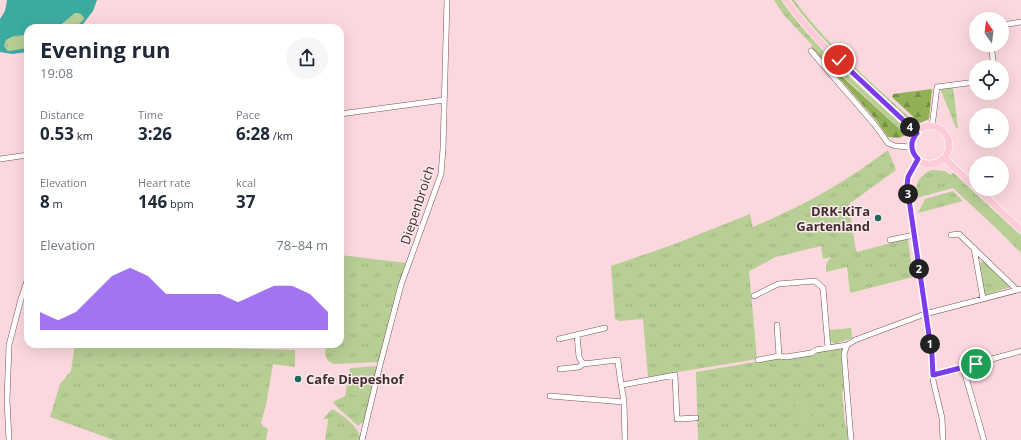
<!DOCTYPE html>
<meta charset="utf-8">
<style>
body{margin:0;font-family:"Open Sans",sans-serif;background:#f6f6f7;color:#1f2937;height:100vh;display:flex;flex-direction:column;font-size:15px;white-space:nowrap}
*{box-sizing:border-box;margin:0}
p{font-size:13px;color:#747a83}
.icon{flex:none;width:22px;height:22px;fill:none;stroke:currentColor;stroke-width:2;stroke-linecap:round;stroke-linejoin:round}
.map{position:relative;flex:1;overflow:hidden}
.panel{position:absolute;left:24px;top:24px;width:320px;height:324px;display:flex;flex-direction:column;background:#fff;border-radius:12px;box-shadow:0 4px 16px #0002}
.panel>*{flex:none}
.needle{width:26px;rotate:346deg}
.fabs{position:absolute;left:969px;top:12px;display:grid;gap:8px}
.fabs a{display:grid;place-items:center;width:40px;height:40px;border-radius:50%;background:#fff;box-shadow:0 4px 16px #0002;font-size:20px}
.pin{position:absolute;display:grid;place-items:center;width:34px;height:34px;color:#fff;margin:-17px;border:2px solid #fff;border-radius:50%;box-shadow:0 1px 4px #0007}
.km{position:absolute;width:20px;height:20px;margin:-10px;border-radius:50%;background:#222;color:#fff;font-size:11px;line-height:20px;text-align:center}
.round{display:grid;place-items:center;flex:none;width:42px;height:42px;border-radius:21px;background:#f6f6f7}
.headline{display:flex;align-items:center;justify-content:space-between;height:68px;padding:0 16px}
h1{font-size:22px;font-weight:700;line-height:30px}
.metrics{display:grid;grid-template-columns:repeat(3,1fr);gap:6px;height:68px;padding:4px 16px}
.metrics div{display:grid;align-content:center}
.metrics b{font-size:17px;font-weight:700}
.metrics small{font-size:11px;font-weight:400}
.metrics p{font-size:11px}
.chart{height:112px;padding:8px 16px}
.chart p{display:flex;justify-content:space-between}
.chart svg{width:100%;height:72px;margin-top:4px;fill:#7c3aed;opacity:.7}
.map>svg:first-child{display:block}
.grass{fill:url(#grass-tufts)}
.forest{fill:url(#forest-firs)}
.green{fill:#b7ce94}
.water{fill:#3baba0}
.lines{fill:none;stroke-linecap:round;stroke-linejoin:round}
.minor-casing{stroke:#77525a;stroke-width:6}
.major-casing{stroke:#fff;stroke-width:8}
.minor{stroke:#fff;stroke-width:5}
.major{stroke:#fdccd6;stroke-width:7}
.route-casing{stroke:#fff;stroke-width:8}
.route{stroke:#7c3aed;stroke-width:5}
.poi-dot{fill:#1c6760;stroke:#fceaed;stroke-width:1.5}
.labels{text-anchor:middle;stroke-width:3;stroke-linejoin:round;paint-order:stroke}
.street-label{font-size:13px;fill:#3f2e31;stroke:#fceaed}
.poi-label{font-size:13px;font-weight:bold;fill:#3f2e31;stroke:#fceaed;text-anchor:end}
</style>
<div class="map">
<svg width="1021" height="440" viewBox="0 0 1021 440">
<defs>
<pattern id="grass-tufts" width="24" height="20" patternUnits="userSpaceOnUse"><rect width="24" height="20" fill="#b7ce94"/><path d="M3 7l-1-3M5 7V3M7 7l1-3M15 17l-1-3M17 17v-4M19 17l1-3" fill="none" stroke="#9eb180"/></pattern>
<pattern id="forest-firs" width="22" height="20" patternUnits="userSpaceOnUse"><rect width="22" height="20" fill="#90b155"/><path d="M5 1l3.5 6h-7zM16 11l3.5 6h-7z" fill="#779047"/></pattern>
</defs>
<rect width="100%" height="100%" fill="#fbd8de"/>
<path class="grass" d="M774 0H783L818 44 910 131 906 135 824 58 783 14Z
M790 0H794C829 47 874 85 917 124L914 127C870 86 826 47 790 0Z
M74 13C79 13 83 14 84 19L75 28H54Z
M28 35V48C21 48 15 51 8 51L4 46 6 40 14 36Z
M953 87 958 129 956 128 940 88Z
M888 150 896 170 849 204 855 246 857 252 906 239 908 240 913 277 850 293 847 267 826 272V264L831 257 823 259 821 246 776 257 749 271 757 359 648 377 643 319 620 321 615 319 611 266 672 245 750 214 753 227C803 206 844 183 888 150Z
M932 170 945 171 951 175 954 172 1021 234V253L997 229 953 188 916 198C915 184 919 175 932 170Z
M953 191 963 201 918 213 925 199Z
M340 255 407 263 399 284 379 362 334 364C324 361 325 353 326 344H340Z
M982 261 987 262 1010 287 987 295 984 293 979 266Z
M75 344H209L223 348 295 350V367L273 364 266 405 261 423 263 426 268 429 266 440H114L50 417 60 384 71 371Z
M843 347 841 354 844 390 842 392 845 425 847 427 848 440H698L696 372 779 358 781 360 815 355V352Z
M378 366 364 424 361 423 358 426 338 408 333 402 345 396 350 368Z
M332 409C342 414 360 428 361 440H325L328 421V419H323Z"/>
<path class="forest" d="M811 46H812L846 80 906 135 899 138 888 137 876 120Z
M932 89 929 119 920 123 892 97 893 94Z"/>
<path class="green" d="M851 328 852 338 835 344 830 341 829 330Z
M350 370 371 371 367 396 346 394Z
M808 399 812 429 799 430 794 400Z"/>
<path class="water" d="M7 0H97L93 11 80 28H75L84 19C83 14 79 13 75 13 58 26 59 31 37 26L34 28H28V35L14 36 6 40 4 46 8 51C15 51 21 48 28 48V52L12 54 0 52V19L5 11Z"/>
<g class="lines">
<g class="minor-casing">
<path id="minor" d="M1002 25 1021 22
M991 45 994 67
M811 51 875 125 888 143 895 146 912 147
M340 114 444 100
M932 127 937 87 976 82
M0 159 28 155
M918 159 908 177 907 186 932 355 933 380 942 418 943 440
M951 235 959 234 1017 290
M890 240 914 235
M974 248 983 299
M754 296 778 284 815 281 823 288 828 348
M777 325 779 356
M577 335 579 357 583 364 618 360C619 375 622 388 624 402
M559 339 605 328
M758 360 779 356 786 357 811 353 816 350 847 345
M963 367 984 440
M560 369 579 367 583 364
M933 375 1021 351
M622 385 675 375 677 419 696 418
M550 396 624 402 625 440
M9 440 7 400 9 345 21 299 27 281
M362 440 380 365 401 285 441 174 443 149 447 0
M851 440 844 354 847 345 855 340 925 314 1021 289"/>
</g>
<g class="major-casing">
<path id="major" d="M786 0C822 51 872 91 917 133
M911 145a19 19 0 1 1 38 0a19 19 0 1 1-38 0Z
M944 158 976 188
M977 189 1021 230"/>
</g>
<use href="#minor" class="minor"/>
<use href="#major" class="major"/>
</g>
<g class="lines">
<g class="route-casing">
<path id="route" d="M839 60 917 133C910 141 910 151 918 159L908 177 907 186 932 355 933 375 976 364"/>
</g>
<use href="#route" class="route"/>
</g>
<g class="poi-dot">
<circle cx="878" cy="218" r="4"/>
<circle cx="298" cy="379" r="4"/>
</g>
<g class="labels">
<g class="street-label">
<text transform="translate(417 205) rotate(-72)" y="5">Diepenbroich</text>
</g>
<g class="poi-label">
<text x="870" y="216">DRK-KiTa<tspan x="870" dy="15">Gartenland</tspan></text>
<text x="306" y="384" text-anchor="start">Cafe Diepeshof</text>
</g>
</g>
</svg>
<div class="fabs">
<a><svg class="needle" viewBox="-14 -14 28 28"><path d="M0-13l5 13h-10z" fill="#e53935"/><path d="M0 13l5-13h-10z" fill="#747a83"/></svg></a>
<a><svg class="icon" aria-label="locate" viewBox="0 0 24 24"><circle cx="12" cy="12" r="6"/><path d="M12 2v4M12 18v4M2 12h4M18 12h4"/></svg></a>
<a>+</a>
<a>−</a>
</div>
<div class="pin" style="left:976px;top:364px;background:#1e9e55"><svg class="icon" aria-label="arrive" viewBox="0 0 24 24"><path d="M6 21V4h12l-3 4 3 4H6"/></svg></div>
<div class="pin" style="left:839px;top:60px;background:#d93025"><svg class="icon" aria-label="check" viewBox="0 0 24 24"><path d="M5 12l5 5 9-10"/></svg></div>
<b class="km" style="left:930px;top:344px">1</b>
<b class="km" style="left:919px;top:269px">2</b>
<b class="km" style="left:908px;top:194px">3</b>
<b class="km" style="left:910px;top:127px">4</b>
<section class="panel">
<div class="headline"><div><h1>Evening run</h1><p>19:08</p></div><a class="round"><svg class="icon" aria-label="share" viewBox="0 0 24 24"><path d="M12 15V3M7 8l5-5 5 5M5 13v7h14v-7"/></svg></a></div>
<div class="metrics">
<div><p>Distance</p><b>0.53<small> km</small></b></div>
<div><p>Time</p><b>3:26</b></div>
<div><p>Pace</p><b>6:28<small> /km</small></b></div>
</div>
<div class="metrics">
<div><p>Elevation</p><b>8<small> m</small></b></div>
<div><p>Heart rate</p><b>146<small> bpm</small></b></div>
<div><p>kcal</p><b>37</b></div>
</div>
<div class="chart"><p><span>Elevation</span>78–84 m</p>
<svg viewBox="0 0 160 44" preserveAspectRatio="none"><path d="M0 44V33L10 38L20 33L30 22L40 11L50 6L60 11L70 22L80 22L90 22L100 22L110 27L120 22L130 17L140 17L150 22L160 33V44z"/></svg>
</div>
</section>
</div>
